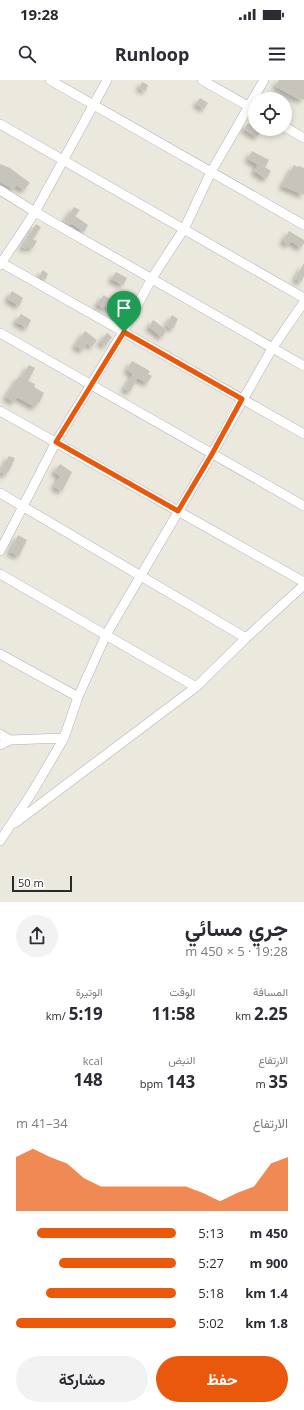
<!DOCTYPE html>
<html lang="ar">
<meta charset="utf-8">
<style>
body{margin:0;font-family:"Open Sans",Vazirmatn,sans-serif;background:#f2f2f3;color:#2b2b33;direction:rtl;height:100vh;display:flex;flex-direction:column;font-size:15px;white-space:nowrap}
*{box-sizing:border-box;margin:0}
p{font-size:13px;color:#7c7c81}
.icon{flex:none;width:22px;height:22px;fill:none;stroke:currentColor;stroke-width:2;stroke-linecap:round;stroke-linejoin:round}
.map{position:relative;height:822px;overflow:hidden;direction:ltr}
.panel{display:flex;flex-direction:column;background:#fff;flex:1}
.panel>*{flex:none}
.controls{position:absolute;left:248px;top:12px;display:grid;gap:8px}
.controls a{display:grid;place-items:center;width:44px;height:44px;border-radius:50%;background:#fff;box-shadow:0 2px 6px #0003;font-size:20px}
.scale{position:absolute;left:12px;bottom:10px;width:60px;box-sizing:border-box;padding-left:4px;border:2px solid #2a2a2a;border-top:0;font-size:11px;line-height:14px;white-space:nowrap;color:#2a2a2a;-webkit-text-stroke:3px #fff;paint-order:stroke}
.pin{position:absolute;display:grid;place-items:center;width:34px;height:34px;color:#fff;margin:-41px -17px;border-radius:50% 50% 50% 0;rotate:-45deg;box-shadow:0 0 4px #0007}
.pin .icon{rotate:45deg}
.round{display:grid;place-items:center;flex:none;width:42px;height:42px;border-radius:21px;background:#f2f2f3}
.overview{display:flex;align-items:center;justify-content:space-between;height:68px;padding:0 16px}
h1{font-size:22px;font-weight:700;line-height:30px}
.stats{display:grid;grid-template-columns:repeat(3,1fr);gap:6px;height:68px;padding:4px 16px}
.stats div{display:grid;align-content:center}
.stats b{font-size:17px;font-weight:700}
.stats small{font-size:11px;font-weight:400}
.stats p{font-size:11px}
.chart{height:112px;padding:8px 16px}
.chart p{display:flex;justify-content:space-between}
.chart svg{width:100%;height:72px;margin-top:4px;fill:#ea580c;opacity:.7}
.action{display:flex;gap:8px;margin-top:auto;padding:8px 16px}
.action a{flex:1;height:46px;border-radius:24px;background:#ea580c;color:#fff;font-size:16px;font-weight:700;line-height:46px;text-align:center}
.action a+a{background:#f2f2f3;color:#2b2b33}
ul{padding:0 16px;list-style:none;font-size:13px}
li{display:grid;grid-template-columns:64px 48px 1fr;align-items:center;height:30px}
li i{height:10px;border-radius:5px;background:#ea580c}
.status{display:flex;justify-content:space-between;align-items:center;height:28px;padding:0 20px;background:#fff;direction:ltr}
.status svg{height:11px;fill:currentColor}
header{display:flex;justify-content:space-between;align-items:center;height:52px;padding:0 16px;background:#fff;font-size:18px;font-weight:700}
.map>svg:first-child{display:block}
.building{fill:#c7c4bc;filter:url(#shadow)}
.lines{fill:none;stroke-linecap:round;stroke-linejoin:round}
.minor-casing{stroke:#b0b0bd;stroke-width:10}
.minor{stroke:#fff;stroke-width:9}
.route-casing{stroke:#fff;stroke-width:8}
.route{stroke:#ea580c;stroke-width:5}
</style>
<div class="status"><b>19:28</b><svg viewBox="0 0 49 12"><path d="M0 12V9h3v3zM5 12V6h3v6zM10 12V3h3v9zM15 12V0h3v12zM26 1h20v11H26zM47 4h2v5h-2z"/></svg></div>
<header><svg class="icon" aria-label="menu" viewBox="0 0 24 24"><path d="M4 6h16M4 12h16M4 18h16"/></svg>Runloop<svg class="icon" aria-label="search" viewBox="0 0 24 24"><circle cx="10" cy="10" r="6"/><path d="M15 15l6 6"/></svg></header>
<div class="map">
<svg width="304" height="822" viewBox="0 0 304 822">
<defs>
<filter id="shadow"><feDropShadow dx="-3.5" dy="3.5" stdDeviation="2" flood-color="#0004"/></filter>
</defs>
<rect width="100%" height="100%" fill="#ebe8dd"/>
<path class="building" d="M279 0H304V20L299 18 298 19 275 6Z
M142 2 148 5 146 11 139 8Z
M200 18 208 23 204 29 196 24Z
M248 43 255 48V49L261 51 257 57 244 49Z
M252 71 269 80 265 87 271 91 266 99 254 91 258 85 248 79Z
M0 84 10 88 30 103 24 110 16 105 13 109 0 102Z
M294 85 298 87 299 86 304 88V115L282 106Z
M74 127 80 130 75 136 88 145 84 152 71 143 70 145 64 142Z
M36 144 41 147 33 159 37 161 32 169 28 166 26 169 22 167Z
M289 151 304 160V163L301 168 291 161 288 165 283 161Z
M304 183V196L301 202 295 199Z
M43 190 48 194 45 200 39 197Z
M116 192 127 198 123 205 111 199Z
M12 211 23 218 19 226 8 219Z
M120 212 130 218 119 236 104 226 103 228 97 224 104 215 111 220 115 215 117 217Z
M21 234 31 240 27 248 16 242Z
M172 235 178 239 173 249 166 246Z
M153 240 167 250 162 257 149 247Z
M85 251 97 260 92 267 87 263 83 270 75 266Z
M107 253 112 257 105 266 100 262Z
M132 281 150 291 148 294 152 296 147 303 137 298 130 312 124 309 133 294 127 290Z
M29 285 35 288 28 301 35 304 34 307 44 313 39 323 38 322 35 327 17 317 14 322 6 317 19 296 21 298Z
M9 376 15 378 9 391H8L6 395 0 392Z
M60 384 72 392 62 411 54 407 60 396 54 392Z
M18 455 27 460 19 476 10 472Z"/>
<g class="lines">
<g class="minor-casing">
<path id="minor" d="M50 0 304 145
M202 0 255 30
M0 44 304 218
M285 47 304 58
M0 110 35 132 304 286
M0 182 304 354
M0 185 35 132 107 0
M0 253 304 426
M0 331 304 502
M0 413 246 558
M0 471 56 362 123 252 152 198 184 149 211 92 264 0
M0 494 196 607
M0 574 78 617
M0 654 10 660 64 658
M0 665 10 660
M15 743 196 607 246 558 304 505
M0 761 33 711 64 658 78 617 106 555 212 374 273 267 304 222"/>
</g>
<use href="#minor" class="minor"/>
</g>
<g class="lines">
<g class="route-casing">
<path id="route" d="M124 252 242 319 212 374 178 431 56 362Z"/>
</g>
<use href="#route" class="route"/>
</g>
</svg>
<div class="controls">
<a><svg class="icon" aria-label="locate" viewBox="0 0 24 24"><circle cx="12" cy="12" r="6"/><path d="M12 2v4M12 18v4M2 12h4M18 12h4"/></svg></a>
</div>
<div class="scale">50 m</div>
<div class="pin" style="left:124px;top:252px;background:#1e9e55"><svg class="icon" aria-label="arrive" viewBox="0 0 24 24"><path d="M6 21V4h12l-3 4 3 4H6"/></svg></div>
</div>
<section class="panel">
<div class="overview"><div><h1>جري مسائي</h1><p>19:28 · 5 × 450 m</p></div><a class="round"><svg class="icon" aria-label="share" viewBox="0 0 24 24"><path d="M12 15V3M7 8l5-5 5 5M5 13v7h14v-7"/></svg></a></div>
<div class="stats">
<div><p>المسافة</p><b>2.25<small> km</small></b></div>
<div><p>الوقت</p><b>11:58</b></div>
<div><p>الوتيرة</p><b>5:19<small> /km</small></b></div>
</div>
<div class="stats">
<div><p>الارتفاع</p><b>35<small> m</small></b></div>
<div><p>النبض</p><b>143<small> bpm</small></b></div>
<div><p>kcal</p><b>148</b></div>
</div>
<div class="chart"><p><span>الارتفاع</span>34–41 m</p>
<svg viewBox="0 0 160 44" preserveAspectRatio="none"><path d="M0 44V11L10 6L20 11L30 15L40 24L50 29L60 29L70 29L80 29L90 29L100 29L110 33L120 38L130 33L140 29L150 15L160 11V44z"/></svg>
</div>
<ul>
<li><b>450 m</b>5:13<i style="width:87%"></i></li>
<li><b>900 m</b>5:27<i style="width:73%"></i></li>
<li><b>1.4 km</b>5:18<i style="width:81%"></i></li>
<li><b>1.8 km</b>5:02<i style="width:100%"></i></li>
</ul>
<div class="action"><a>حفظ</a><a>مشاركة</a></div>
</section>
